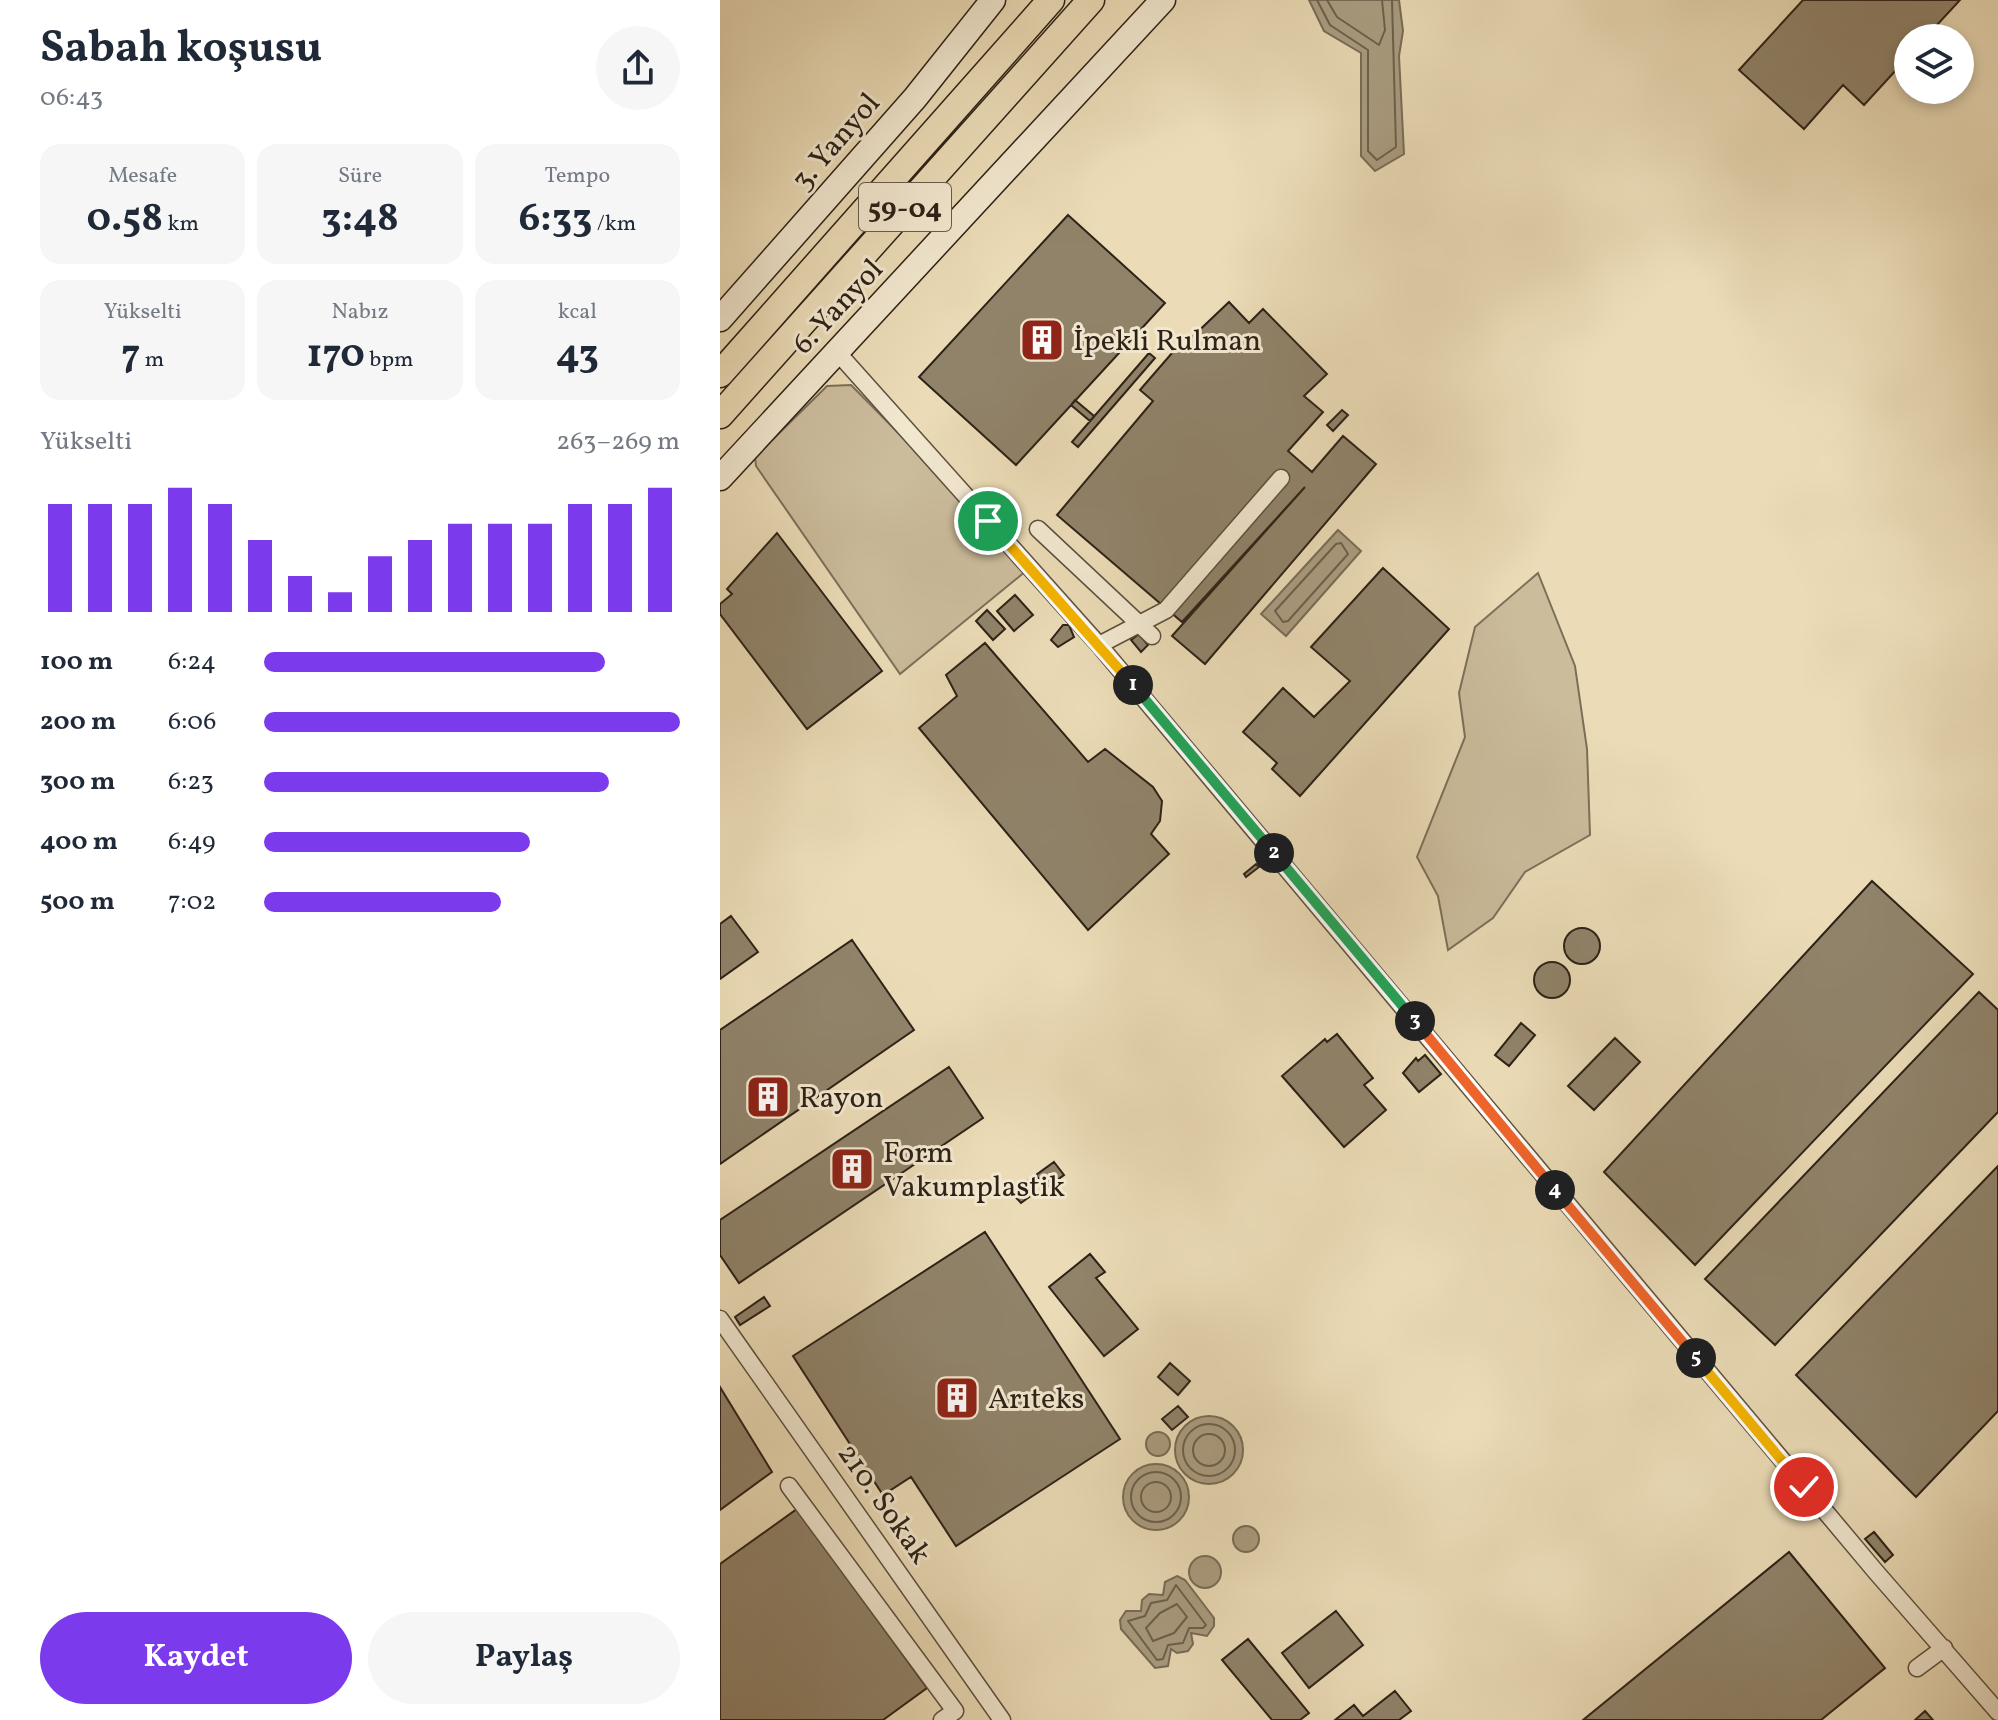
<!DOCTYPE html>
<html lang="tr">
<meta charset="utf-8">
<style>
body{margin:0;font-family:Vollkorn,serif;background:#f6f6f7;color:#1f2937;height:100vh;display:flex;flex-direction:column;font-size:30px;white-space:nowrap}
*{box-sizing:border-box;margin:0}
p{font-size:26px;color:#747a83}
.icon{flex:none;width:44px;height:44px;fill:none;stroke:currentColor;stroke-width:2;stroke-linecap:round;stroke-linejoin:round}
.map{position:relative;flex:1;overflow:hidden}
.sheet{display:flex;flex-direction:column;background:#fff;width:720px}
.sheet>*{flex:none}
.fabs{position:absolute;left:1174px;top:24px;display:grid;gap:16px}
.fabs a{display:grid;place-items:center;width:80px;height:80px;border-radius:50%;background:#fff;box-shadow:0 4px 12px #0003;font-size:40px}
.pin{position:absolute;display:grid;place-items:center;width:68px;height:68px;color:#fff;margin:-34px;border:4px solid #fff;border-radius:50%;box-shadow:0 2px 8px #0007}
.km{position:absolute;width:40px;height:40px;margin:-20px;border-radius:50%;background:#222;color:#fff;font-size:22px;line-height:40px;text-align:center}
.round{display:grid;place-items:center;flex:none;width:84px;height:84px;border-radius:42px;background:#f6f6f7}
.head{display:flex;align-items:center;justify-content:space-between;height:136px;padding:0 40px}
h1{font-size:44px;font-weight:700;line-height:60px}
.metrics{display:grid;grid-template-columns:repeat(3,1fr);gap:12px;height:136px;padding:8px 40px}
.metrics div{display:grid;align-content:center;border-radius:20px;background:#f6f6f7;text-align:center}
.metrics b{font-size:40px;font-weight:700}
.metrics small{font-size:22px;font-weight:400}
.metrics p{font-size:22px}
.chart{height:224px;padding:16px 40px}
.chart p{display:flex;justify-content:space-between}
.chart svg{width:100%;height:144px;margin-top:8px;stroke:#7c3aed;stroke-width:6}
.cta{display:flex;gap:16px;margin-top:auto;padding:16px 40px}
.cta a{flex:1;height:92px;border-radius:48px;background:#7c3aed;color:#fff;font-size:32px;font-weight:700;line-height:92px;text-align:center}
.cta a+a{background:#f6f6f7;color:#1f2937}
ul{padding:0 40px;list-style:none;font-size:26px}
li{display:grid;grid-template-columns:128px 96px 1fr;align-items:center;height:60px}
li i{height:20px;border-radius:10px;background:#7c3aed}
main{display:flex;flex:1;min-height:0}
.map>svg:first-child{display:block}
.green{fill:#cbbc9c;stroke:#7c6f5a;stroke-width:2}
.water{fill:#aa9d81;stroke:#786c57;stroke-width:2}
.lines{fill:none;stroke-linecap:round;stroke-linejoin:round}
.shore{stroke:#6c604c;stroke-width:2}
.building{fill:#90836a;stroke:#2d2217;stroke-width:2}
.street-casing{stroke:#5c503f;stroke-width:19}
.secondary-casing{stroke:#2d2217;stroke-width:27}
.primary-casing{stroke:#2d2217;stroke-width:29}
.street{stroke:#f2e8d0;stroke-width:16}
.secondary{stroke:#f2e8d0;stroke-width:24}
.primary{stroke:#ebdcb7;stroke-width:26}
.split-1-casing{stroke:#fff;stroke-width:16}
.split-2-casing{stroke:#fff;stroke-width:16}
.split-3-casing{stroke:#fff;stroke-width:16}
.split-4-casing{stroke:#fff;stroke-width:16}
.split-5-casing{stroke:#fff;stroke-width:16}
.split-6-casing{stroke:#fff;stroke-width:16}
.split-1{stroke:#f5b400;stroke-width:10}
.split-2{stroke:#22a559;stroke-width:10}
.split-3{stroke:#22a559;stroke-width:10}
.split-4{stroke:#f0652b;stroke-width:10}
.split-5{stroke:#f0652b;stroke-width:10}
.split-6{stroke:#f5b400;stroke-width:10}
.labels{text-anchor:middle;stroke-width:6;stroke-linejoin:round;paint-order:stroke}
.shield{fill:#f2e8d0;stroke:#685d4e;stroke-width:2}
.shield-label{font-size:28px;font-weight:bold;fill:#2d2217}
.street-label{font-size:30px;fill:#2d2217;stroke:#f2e8d0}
.poi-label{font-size:30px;fill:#2d2217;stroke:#f2e8d0;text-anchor:start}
</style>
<main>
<section class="sheet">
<div class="head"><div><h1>Sabah koşusu</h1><p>06:43</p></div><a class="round"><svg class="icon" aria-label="share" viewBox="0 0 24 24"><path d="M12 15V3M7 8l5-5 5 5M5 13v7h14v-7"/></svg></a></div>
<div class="metrics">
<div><p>Mesafe</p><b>0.58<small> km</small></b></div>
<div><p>Süre</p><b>3:48</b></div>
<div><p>Tempo</p><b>6:33<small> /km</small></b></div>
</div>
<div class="metrics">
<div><p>Yükselti</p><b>7<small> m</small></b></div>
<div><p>Nabız</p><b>170<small> bpm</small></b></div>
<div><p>kcal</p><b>43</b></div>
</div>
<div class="chart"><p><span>Yükselti</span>263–269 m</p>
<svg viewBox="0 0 160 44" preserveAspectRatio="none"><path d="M5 44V11M15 44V11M25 44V11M35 44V6M45 44V11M55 44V22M65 44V33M75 44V38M85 44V27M95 44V22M105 44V17M115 44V17M125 44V17M135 44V11M145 44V11M155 44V6"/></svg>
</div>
<ul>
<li><b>100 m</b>6:24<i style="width:82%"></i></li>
<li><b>200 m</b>6:06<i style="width:100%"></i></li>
<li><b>300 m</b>6:23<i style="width:83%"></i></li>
<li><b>400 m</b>6:49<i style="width:64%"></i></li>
<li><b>500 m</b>7:02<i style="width:57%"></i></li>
</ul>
<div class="cta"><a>Kaydet</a><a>Paylaş</a></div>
</section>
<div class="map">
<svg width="1278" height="1720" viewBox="0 0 1278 1720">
<rect width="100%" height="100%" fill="#ebdcb7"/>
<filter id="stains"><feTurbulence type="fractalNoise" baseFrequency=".0025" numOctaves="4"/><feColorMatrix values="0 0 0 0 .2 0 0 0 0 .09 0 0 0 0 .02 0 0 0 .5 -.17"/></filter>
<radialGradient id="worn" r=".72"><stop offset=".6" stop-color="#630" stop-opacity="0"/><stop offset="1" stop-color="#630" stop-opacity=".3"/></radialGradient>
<path class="green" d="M131 385 208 463 306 571 180 674 36 466 35 457 107 386Z
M818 573 855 666 867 749 870 835 805 872 773 918 728 950 718 896 697 857 745 737 739 693 755 627Z"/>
<path class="water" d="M589 0H679L683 31 679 56 684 154 655 171 641 156V53L604 31Z
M618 530 641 551 566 636 541 614Z
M455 1450a34 34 0 1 1 68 0a34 34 0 1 1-68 0Z
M426 1444a12 12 0 1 1 24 0a12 12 0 1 1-24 0Z
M403 1497a33 33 0 1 1 66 0a33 33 0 1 1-66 0Z
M513 1539a13 13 0 1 1 26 0a13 13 0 1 1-26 0Z
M469 1572a16 16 0 1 1 32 0a16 16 0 1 1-32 0Z
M457 1576 465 1580 494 1618V1626L487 1636 471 1633 473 1644 468 1651 457 1653 451 1649 448 1666 435 1668 401 1629 400 1620 406 1611H421L422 1600 429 1594 443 1595 445 1582Z"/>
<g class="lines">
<path class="shore" d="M597 0 610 25 648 50V151L657 160 676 147 672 0
M607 0 617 17 659 45 665 30 662 0
M621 543 628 554 568 621 563 622 555 611 616 544Z
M463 1450a26 26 0 1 1 52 0a26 26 0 1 1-52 0Z
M473 1450a16 16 0 1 1 32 0a16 16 0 1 1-32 0Z
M411 1497a25 25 0 1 1 50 0a25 25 0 1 1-50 0Z
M421 1497a15 15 0 1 1 30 0a15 15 0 1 1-30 0Z
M456 1585 486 1625 483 1628H469L463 1643 448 1645 443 1659 437 1660 408 1621 425 1616 431 1603 447 1600Z
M457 1604 467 1617 454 1633 433 1641 426 1628 440 1613Z"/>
</g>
<path class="building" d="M1083 0H1240L1205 38H1188V57L1144 105 1123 85 1084 129 1019 70Z
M348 215 445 303 296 465 199 377Z
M509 302 529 323 543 309 607 374 584 396 603 412 568 451 592 472 623 436 656 464 485 664 452 636 585 487 462 622 337 515 433 401 420 390 465 338 468 341Z
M429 353 435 358 358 447 352 442Z
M355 400 374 416 370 421 351 405Z
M622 410 628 415 613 431 607 425Z
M57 533 162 671 87 729 0 614V604L12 594 7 589Z
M663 568 729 629 580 796 552 769 557 763 523 732 563 688 594 717 630 681 591 647Z
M295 595 313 615 294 631 277 611Z
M267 610 285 629 273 640 256 621Z
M343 625H349L354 637 338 647 331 640Z
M419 634 428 645 421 652 411 640Z
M265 643 368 762 385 749 433 787 442 801 440 821 431 834 449 854 368 930 199 728 237 696 226 675Z
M536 864 539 867 526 877 524 874Z
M1152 881 1253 974 975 1265 884 1172Z
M11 916 38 952 0 979V924Z
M844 946a18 18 0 1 1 36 0a18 18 0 1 1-36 0Z
M132 940 194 1030 0 1164V1030Z
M814 980a18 18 0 1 1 36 0a18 18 0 1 1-36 0Z
M1259 992 1278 1010V1112L1055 1345 985 1279Z
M801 1023 815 1035 789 1066 775 1055Z
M617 1034 653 1078 644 1085 666 1110 624 1147 562 1076 605 1039 607 1042Z
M895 1038 920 1062 874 1110 848 1086Z
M705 1055 721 1074 699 1092 683 1073 696 1058 698 1061Z
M229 1067 263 1118 19 1283 0 1255V1220Z
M334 1162 344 1175 326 1188 316 1175Z
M1278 1166V1411L1196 1497 1076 1375Z
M307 1181 316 1192 301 1203 292 1193Z
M265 1232 400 1439 236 1546 191 1477 163 1495 73 1356Z
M370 1254 385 1272 376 1278 418 1329 384 1356 329 1287Z
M44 1297 50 1306 20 1325 15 1317Z
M450 1363 470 1381 458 1395 438 1377Z
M0 1387 52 1472 0 1510Z
M458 1406 468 1417 452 1430 442 1419Z
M77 1509 207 1688 163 1720H0V1564Z
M1154 1532 1173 1555 1165 1562 1145 1539Z
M1069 1552 1165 1668 1101 1720H863Z
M616 1611 643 1645 589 1688 562 1653Z
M528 1639 589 1713 580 1720H552L502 1660Z
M675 1691 691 1711 679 1720H615L634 1705 643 1716Z
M1205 1711 1213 1720H1195Z"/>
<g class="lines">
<g class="street-casing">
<path id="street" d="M118 353 379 645 1156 1572 1278 1712
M318 529 432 636
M379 645 446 610 561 478
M0 1319 282 1720
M69 1486 235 1711 222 1720
M1197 1668 1224 1648"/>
</g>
<g class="secondary-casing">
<path id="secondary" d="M0 319 195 98 273 0
M0 478 443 0"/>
</g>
<g class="primary-casing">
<path id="primary" d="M0 374 331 0
M0 415 371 0"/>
</g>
<use href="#street" class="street"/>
<use href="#secondary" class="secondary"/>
<use href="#primary" class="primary"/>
</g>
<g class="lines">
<g class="split-1-casing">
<path id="split-1" d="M268 521 413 685"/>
</g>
<g class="split-2-casing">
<path id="split-2" d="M413 685 554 853"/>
</g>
<g class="split-3-casing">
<path id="split-3" d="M554 853 695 1021"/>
</g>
<g class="split-4-casing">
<path id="split-4" d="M695 1021 835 1190"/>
</g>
<g class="split-5-casing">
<path id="split-5" d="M835 1190 976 1358"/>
</g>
<g class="split-6-casing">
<path id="split-6" d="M976 1358 1084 1487"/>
</g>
<use href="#split-1" class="split-1"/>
<use href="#split-2" class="split-2"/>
<use href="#split-3" class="split-3"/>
<use href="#split-4" class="split-4"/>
<use href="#split-5" class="split-5"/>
<use href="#split-6" class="split-6"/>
</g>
<defs>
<g id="building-square" transform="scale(2.3)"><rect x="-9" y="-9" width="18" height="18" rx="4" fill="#8f2418" stroke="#f2e8d0"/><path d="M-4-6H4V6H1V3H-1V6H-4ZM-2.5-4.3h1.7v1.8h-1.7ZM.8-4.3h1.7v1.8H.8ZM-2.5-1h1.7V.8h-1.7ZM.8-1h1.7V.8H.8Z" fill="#fff"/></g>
</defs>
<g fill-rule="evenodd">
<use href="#building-square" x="322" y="340"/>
<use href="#building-square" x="48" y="1097"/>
<use href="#building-square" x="132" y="1169"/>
<use href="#building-square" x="237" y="1398"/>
</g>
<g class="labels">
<rect class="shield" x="139" y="183" width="92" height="48" rx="6"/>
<g class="shield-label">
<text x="185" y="217">59-04</text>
</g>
<g class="street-label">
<text transform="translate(115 141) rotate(-49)" y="10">3. Yanyol</text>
<text transform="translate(117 306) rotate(-47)" y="10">6. Yanyol</text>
<text transform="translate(165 1503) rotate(55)" y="10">210. Sokak</text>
</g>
<g class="poi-label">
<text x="353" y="350">İpekli Rulman</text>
<text x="79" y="1107">Rayon</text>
<text x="163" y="1162">Form<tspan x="163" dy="34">Vakumplastik</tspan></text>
<text x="268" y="1408">Arıteks</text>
</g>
</g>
<rect width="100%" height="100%" filter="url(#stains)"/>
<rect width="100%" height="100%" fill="url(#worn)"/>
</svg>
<div class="fabs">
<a><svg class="icon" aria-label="layers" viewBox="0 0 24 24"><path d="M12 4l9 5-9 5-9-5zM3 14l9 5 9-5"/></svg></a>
</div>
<div class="pin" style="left:268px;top:521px;background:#1e9e55"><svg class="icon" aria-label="arrive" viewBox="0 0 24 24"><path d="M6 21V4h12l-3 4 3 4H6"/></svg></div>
<div class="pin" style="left:1084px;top:1487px;background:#d93025"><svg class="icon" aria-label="check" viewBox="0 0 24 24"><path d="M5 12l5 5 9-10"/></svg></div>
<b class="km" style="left:413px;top:685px">1</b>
<b class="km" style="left:554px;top:853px">2</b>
<b class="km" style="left:695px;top:1021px">3</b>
<b class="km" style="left:835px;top:1190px">4</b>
<b class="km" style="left:976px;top:1358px">5</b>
</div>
</main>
